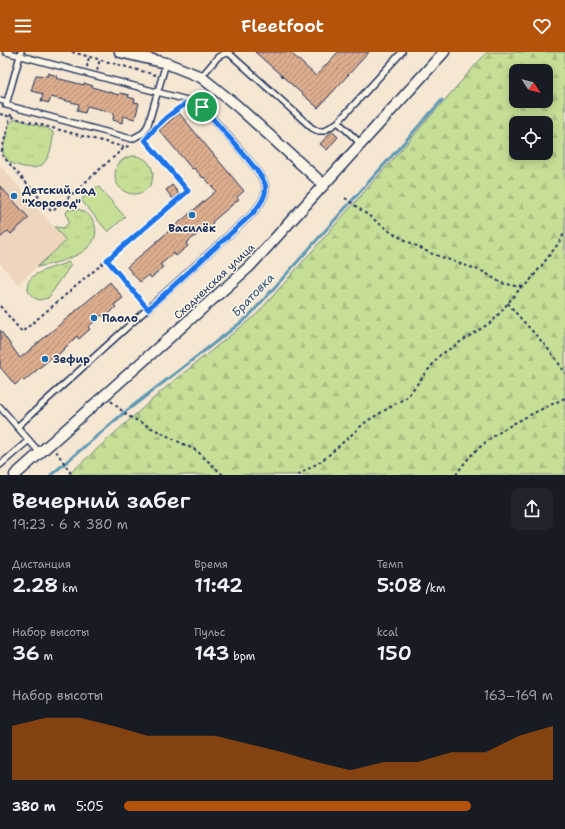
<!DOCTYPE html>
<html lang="ru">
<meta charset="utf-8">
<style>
body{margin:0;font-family:"Shantell Sans",sans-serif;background:#20242c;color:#f1f3f6;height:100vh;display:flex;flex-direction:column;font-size:15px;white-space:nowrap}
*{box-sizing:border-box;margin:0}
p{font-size:13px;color:#9ea1a6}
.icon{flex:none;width:22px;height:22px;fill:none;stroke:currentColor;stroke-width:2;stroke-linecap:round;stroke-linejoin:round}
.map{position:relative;height:423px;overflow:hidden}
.side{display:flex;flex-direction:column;background:#171b24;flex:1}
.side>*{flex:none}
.needle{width:26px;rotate:126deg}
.tools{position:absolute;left:509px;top:12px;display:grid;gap:8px}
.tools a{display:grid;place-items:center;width:44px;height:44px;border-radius:8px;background:#171b24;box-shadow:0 2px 10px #0003;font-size:20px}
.pin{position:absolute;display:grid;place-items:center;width:34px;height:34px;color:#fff;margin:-17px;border:2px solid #fff;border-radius:50%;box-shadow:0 1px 4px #0007}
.round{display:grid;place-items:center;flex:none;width:42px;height:42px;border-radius:8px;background:#20242c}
.summary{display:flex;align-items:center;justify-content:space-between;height:68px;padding:0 12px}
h1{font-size:22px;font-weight:600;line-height:30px}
.figures{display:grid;grid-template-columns:repeat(3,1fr);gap:6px;height:68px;padding:4px 12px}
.figures div{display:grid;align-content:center}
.figures b{font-size:20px;font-weight:600}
.figures small{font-size:11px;font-weight:400}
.figures p{font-size:11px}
.chart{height:112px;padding:8px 12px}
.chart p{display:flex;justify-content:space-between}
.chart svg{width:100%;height:72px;margin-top:4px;fill:#b45309;opacity:.7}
ul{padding:0 12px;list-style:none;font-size:13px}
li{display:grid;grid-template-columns:64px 48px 1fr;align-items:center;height:30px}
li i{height:10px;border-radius:5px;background:#b45309}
header{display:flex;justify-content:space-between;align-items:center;height:52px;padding:0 12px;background:#b45309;color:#fff;font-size:18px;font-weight:600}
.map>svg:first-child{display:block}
.built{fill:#eed6be}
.grass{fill:url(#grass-tufts);stroke:#70877a}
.forest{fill:url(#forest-firs);stroke:#70877a;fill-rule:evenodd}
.garden{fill:#c6df96;stroke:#70877a}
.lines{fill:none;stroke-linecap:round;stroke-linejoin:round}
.stream{stroke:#6199b3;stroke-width:3}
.building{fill:url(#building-hatch);stroke:#1b2f5e}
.lane-casing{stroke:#1b2f5e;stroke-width:8}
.street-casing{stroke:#1b2f5e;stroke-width:13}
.path{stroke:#1b2f5e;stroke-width:2;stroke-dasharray:3 3;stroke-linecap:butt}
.lane{stroke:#fcf5e5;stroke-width:5}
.street{stroke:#fcf5e5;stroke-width:10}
.route-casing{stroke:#fff;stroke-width:8}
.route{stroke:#1a73e8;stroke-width:5}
.poi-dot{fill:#1f6fb2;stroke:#fcf5e5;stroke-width:1.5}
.labels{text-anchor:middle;stroke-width:3;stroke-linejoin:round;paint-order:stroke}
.poi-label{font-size:11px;font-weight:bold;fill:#1b2f5e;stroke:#fcf5e5;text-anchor:start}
.street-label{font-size:11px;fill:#1b2f5e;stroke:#fcf5e5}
.water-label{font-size:12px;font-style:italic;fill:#32527a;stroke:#fcf5e5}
</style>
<header><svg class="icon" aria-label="menu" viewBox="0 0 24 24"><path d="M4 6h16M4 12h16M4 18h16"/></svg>Fleetfoot<svg class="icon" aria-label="heart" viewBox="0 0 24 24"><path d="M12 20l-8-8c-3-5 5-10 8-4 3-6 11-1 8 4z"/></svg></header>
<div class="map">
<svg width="565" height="423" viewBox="0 0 565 423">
<defs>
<pattern id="grass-tufts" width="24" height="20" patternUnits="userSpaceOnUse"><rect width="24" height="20" fill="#c6df96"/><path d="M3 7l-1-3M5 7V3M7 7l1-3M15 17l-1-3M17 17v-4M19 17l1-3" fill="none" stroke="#aac084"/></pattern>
<pattern id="forest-firs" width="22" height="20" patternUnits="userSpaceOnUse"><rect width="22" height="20" fill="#c6df96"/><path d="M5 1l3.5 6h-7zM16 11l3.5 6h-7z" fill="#aac084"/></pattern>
<pattern id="building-hatch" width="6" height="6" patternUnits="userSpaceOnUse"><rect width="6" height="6" fill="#dcad8d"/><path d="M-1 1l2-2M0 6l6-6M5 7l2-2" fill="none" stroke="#b28d76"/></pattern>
</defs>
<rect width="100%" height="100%" fill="#f6e7d3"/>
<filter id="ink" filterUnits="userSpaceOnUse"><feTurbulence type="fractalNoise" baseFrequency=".025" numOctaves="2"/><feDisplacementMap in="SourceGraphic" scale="8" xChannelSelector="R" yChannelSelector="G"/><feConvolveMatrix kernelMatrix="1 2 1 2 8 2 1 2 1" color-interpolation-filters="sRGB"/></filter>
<g filter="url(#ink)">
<path class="built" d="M0 113 66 189 18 232 0 212Z"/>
<path class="grass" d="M16 67 47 76 53 80C54 89 49 110 40 114 32 119 7 113 4 103 1 97 5 88 7 82 8 75 9 70 16 67Z
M115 123a19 19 0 1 1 38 0a19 19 0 1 1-38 0Z
M78 157C86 160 93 165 95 174 102 202 56 211 37 215L66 189 55 175 64 176 69 170 66 161 68 158Z
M68 210 71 213 48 246 39 248C34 246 30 244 28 238 23 220 56 216 68 210Z"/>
<path class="forest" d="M487 0H565V423H68L165 336 257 262ZM516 19H546V49H516ZM516 71H546V101H516Z"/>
<path class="garden" d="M98 134 125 165 108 180 81 148Z"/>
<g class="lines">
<path class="stream" d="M51 423 125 360 248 265 442 48"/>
</g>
<path class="building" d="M255 0H290L316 24 338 0H369L318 56Z
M48 21 57 24 56 26 84 33V31L93 34 92 35 119 43 120 41 129 43 128 45 135 47 134 50 139 51 135 67 123 64 122 71 113 68 114 61 87 54 85 61 77 59 79 52 51 45 49 51 41 49 43 42 31 39 36 23 48 24Z
M179 61 244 139 237 145 239 147 212 170 213 171 186 191 188 194 176 204 174 201 160 213 163 215 151 226 149 223 140 230 127 215 216 139 204 125 203 126 194 116 192 117 159 78Z
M332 79 338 85 327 98 320 92Z
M172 133 179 142 173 147 166 138Z
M0 134 29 166 11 182 8 179 0 186Z
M110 230 123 246 114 253 116 255 105 266 102 263 88 275 90 277 79 287 77 284 53 308 51 306 24 329 22 327 15 333 0 315V278L20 306Z"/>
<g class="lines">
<g class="lane-casing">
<path id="lane" d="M6 0 191 49 202 55 209 62C220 75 261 119 265 132 268 143 259 154 252 162L17 375
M21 0 6 53 132 87 143 81 148 73 166 11
M201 25 218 5 226 1 230 2 312 76 318 79H324L338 70 402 0
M0 48 7 50
M338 70 361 92
M0 355 40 401
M0 413 29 388"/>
</g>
<g class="street-casing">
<path id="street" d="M120 0 166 11 201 25 236 53 324 133
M15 423 250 214 444 0"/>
</g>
<path class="path" d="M72 0 156 23
M87 15 89 5
M97 18 100 7
M0 62 124 95
M11 62 1 102 51 159 54 158 125 95 129 94
M156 74 181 54
M345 146 392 181 430 201 484 220 501 231 522 235
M107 208 143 251
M508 251C526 275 551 295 565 322
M0 254 22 280 188 139 144 88
M111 349 128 364 197 399 223 423
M56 399 72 423
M298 423 323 408 367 369 407 345 440 303 493 269 518 239 529 230 558 192 565 180
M456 423C481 383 524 366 565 346"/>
<use href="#lane" class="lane"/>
<use href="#street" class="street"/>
</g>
</g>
<g class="lines" filter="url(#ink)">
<g class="route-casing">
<path id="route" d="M191 49 202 55 209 62C220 76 261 119 265 132 268 143 259 154 252 162L148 257 107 208 188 139 145 88C158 71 172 59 191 49Z"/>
</g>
<use href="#route" class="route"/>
</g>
<g class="poi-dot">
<circle cx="14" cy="144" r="4"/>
<circle cx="192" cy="163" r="4"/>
<circle cx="94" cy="266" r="4"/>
<circle cx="45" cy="307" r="4"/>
</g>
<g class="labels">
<g class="poi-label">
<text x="22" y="142">Детский сад<tspan x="22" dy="13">"Хоровод"</tspan></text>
<text x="192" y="180" text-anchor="middle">Василёк</text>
<text x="102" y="270">Паоло</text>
<text x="53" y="311">Зефир</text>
</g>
<g class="street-label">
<text transform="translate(214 229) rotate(-43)" y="4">Сходненская улица</text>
</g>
<g class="water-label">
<text transform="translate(253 243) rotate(-46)" y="4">Братовка</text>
</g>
</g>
</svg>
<div class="tools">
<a><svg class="needle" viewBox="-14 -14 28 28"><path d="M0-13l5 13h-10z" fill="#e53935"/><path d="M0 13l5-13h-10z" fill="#9ea1a6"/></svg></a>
<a><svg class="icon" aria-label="locate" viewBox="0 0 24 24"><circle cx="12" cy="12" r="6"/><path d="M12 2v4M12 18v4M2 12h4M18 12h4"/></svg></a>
</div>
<div class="pin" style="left:202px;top:55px;background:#1e9e55"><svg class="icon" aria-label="arrive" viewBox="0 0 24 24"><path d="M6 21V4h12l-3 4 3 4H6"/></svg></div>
</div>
<section class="side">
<div class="summary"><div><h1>Вечерний забег</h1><p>19:23 · 6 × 380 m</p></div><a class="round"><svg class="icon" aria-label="share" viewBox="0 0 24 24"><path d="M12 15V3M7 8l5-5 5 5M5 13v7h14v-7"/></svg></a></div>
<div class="figures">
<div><p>Дистанция</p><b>2.28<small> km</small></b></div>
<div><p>Время</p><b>11:42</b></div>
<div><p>Темп</p><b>5:08<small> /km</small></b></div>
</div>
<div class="figures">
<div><p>Набор высоты</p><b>36<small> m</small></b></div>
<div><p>Пульс</p><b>143<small> bpm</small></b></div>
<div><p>kcal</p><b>150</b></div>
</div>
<div class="chart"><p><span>Набор высоты</span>163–169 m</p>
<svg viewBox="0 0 160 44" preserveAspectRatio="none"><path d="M0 44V11L10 6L20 6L30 11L40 17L50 17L60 17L70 22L80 27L90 33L100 38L110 33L120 33L130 27L140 27L150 17L160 11V44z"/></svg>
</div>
<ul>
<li><b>380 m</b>5:05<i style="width:81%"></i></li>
</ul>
</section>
